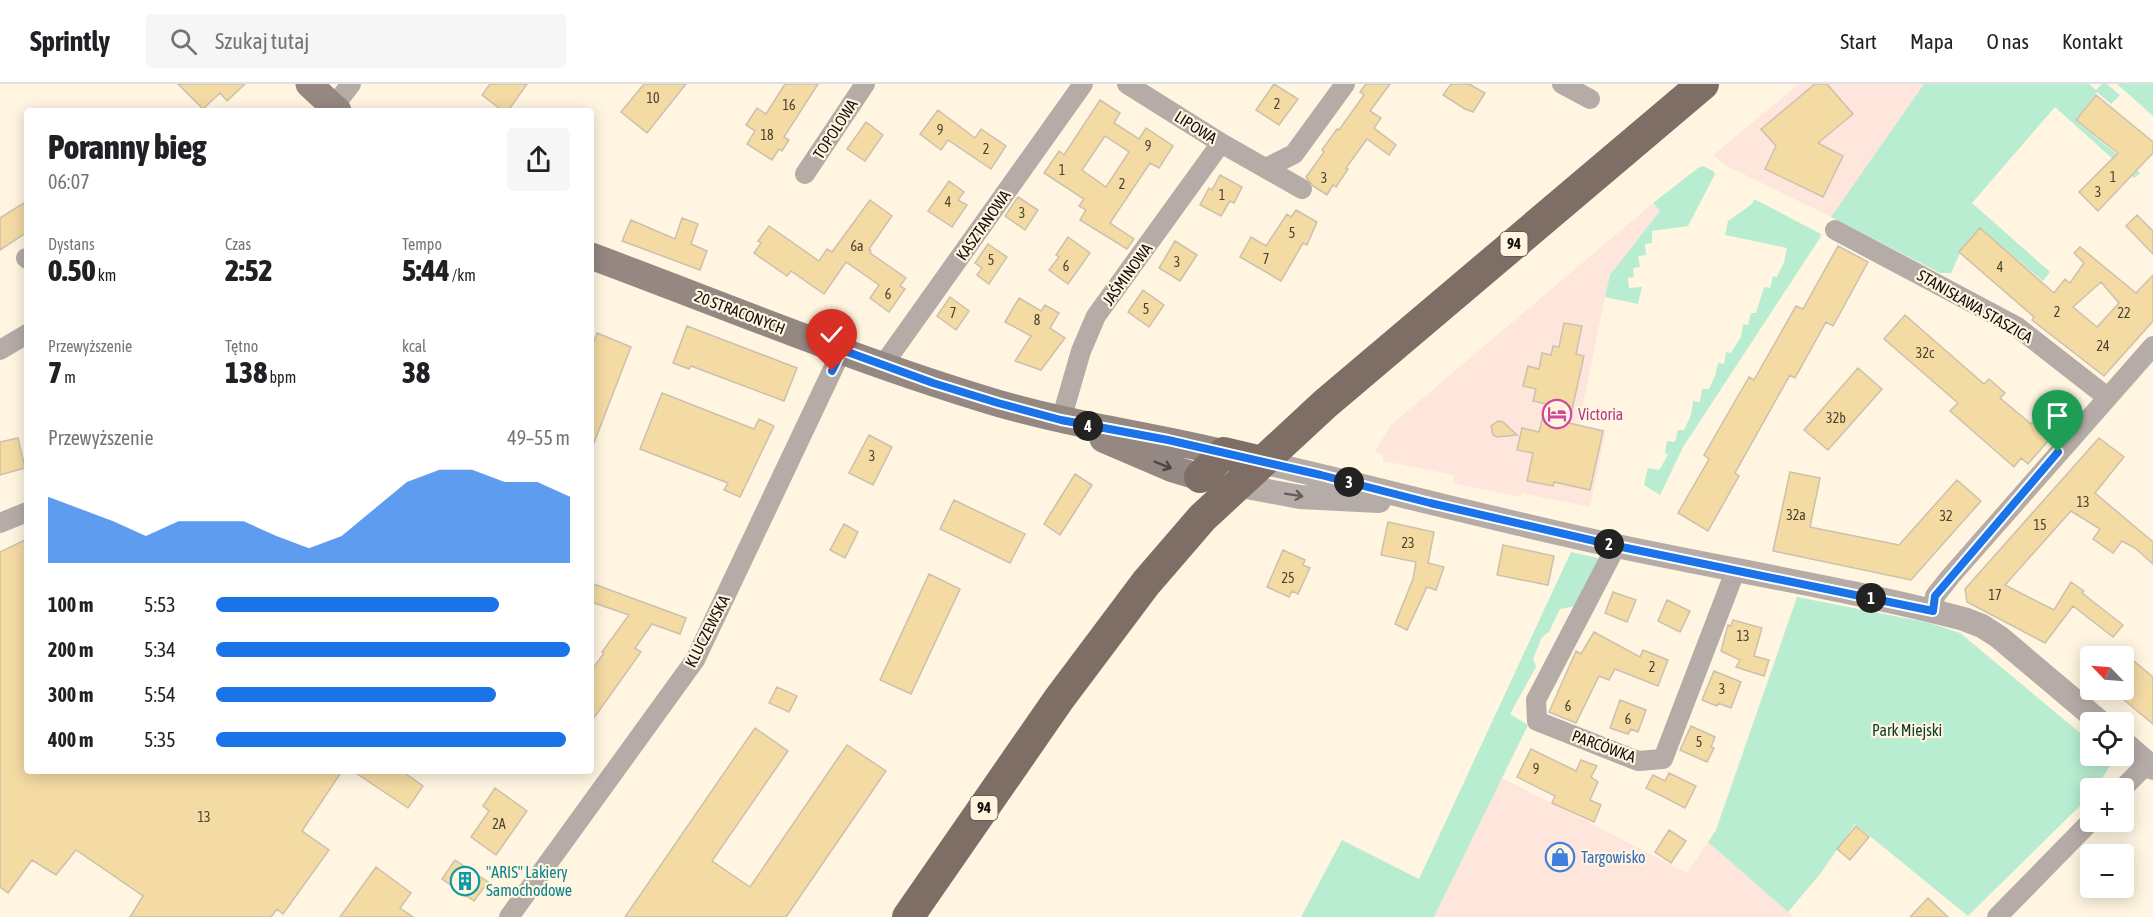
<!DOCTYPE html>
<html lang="pl">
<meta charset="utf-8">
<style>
body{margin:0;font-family:"Asap Condensed",sans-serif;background:#f6f6f6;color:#202124;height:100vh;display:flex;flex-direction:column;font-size:22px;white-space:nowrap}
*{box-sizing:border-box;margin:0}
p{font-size:20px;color:#757577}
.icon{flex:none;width:33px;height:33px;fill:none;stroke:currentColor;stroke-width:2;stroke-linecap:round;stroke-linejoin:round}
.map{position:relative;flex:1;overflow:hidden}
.sheet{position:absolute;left:24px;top:24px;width:570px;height:666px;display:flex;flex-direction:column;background:#fff;border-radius:6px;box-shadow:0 3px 15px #0003}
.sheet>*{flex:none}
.needle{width:39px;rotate:295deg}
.tools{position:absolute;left:2080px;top:562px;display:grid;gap:12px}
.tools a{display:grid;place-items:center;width:54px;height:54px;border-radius:6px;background:#fff;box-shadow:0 3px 15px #0003;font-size:30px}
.pin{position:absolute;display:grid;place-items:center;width:51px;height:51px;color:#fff;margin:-62px -26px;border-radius:50% 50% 50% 0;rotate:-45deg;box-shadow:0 0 6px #0007}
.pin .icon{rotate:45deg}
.km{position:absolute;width:30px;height:30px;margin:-15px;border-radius:50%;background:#222;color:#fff;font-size:16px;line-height:30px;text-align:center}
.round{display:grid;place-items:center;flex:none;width:63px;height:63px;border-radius:6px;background:#f6f6f6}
.head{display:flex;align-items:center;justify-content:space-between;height:102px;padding:0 24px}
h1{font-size:33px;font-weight:800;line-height:45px}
.stats{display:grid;grid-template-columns:repeat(3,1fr);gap:9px;height:102px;padding:6px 24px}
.stats div{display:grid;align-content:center}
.stats b{font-size:30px;font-weight:800}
.stats small{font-size:16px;font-weight:400}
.stats p{font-size:16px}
.chart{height:168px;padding:12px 24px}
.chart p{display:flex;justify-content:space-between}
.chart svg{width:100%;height:108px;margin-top:6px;fill:#1a73e8;opacity:.7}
ul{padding:0 24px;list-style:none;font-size:20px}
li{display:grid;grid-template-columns:96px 72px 1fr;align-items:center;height:45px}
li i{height:15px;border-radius:8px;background:#1a73e8}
header{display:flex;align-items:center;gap:36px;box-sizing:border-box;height:84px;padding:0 30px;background:#fff;border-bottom:2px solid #e0e0e0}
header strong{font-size:28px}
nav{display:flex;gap:33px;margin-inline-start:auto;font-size:21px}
.search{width:420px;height:54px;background:#f6f6f6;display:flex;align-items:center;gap:15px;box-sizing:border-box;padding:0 21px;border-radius:6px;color:#757577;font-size:22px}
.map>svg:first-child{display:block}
.commercial{fill:#ffe6dd}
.green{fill:#b8edd1}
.building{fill:#f4daa3;stroke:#cbc1ae;stroke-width:1.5;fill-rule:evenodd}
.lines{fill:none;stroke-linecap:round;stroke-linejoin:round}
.minor{stroke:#b5aba7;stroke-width:20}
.tertiary{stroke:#b5aba7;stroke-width:24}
.secondary{stroke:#958781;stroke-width:27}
.primary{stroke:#7e6e66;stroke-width:32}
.oneway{stroke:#4e4640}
.oneway2{stroke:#645e58}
.route-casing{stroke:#fff;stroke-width:12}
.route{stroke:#1a73e8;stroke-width:8}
.labels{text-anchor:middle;stroke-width:4.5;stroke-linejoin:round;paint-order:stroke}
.number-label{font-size:14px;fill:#4c4230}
.shield{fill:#fff5e1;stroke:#5a554a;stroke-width:1.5}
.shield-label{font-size:15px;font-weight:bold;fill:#14100a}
.street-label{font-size:16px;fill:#14100a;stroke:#fff5e1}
.hotel-label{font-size:16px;fill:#b23c85;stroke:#fff5e1;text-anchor:start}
.park-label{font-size:16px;fill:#0a3c28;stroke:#fff5e1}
.shop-label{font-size:16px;fill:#366cbe;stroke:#fff5e1;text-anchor:start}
.culture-label{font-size:16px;fill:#0d838f;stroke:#fff5e1;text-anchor:start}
</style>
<header>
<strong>Sprintly</strong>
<div class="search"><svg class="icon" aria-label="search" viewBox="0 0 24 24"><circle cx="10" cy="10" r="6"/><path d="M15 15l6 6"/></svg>Szukaj tutaj</div>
<nav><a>Start</a><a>Mapa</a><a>O nas</a><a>Kontakt</a></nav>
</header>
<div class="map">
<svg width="2153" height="833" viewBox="0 0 2153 833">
<rect width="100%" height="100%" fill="#fff5e1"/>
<path class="commercial" d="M1799 0H1924L1831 133 1725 81 1713 71Z
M1653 119 1660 127 1610 192 1605 213 1579 340 1606 346 1590 423 1522 409 1521 413 1457 400 1453 398 1454 391 1383 377V371L1375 367 1391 341Z
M1502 694 1687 789 1708 758 1794 833H1434Z"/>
<path class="green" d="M1924 0H2089L2096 6 2102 0H2107L2120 11 2111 20 2097 8 2075 36 2140 89 2134 94 2055 23 1972 119 2050 188 2043 197 1981 145 1960 169 1951 189H1940L1831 133Z
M2117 0H2153V32Z
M1703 82 1713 87 1715 90 1688 142 1652 147V159L1645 160 1646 171 1638 172 1640 183 1633 184 1634 193 1628 194 1629 204 1642 203 1638 220 1605 213 1610 191 1660 127 1653 119 1698 84Z
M1754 115 1821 150 1820 154 1683 363 1660 411 1644 401 1648 384 1659 386 1668 371 1665 369 1667 357 1675 358 1678 346H1684L1691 331 1693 317 1700 318 1702 305H1709L1715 292 1718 279 1724 280 1726 268 1731 269 1741 253 1743 240 1748 241 1751 229H1756L1764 203 1770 204 1773 192 1777 193 1784 178 1787 164 1725 151 1728 137 1752 120Z
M1571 468 1602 475 1575 522 1560 525 1549 548 1542 553 1533 575 1536 583 1510 630 1528 641 1434 833H1301L1342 756 1419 795Z
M1797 513 1930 539 1960 549 2091 658V672H2103L2110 681 2096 705H2091V711L1968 832 1855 740 1820 790 1788 828 1708 758 1716 746Z"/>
<path class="building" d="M178 0H245L227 17 220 9 203 25Z
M490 0H527L508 27H503L482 11Z
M644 0H686L647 49 621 28Z
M785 0H818L784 53 789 56 782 67 779 65 772 76 747 60 755 47 746 41 757 24 766 30Z
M1274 0 1298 15 1279 41 1256 26Z
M1366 0H1390L1370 27 1381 34 1374 44 1396 61 1389 71 1367 55 1346 84 1348 85 1336 103 1333 101 1327 111 1313 102 1306 93 1324 68 1322 66 1337 45 1339 46 1364 11 1360 8Z
M1451 0H1469L1485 9 1473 28 1465 25 1443 11Z
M1815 0H1827L1853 30 1818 59 1843 72 1823 113 1765 85 1776 62 1761 45Z
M2096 11 2153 58V69L2098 127 2079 108 2118 69 2076 36Z
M1100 16 1120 29 1114 39 1139 55 1146 44 1173 62 1159 84 1150 79 1110 139 1134 155 1127 165 1080 136 1086 126 1079 122 1084 115 1044 89 1059 67 1064 71ZM1105 52 1129 68 1106 103 1082 86Z
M938 26 975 54 981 45 1006 62 991 85 948 56 941 66 920 50Z
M866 38 883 51 865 77 847 65Z
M1220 91 1242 103 1234 119 1230 117 1221 132 1200 121 1209 104 1212 106Z
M949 97 964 108 958 116 967 121 952 143 928 127Z
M1018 113 1038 126 1025 146 1005 132Z
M870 116 892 132 869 165 871 167 870 169 906 194 900 202 905 205 889 228 870 214 879 201 846 178 824 210 791 187 787 192 754 169 761 159 758 157 769 142 819 177 827 165 832 168Z
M27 117V148L0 166V134Z
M1296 126 1317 138 1307 161 1303 159 1281 197 1240 173 1251 153 1266 162 1287 130 1291 133Z
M2137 131 2153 147V170L2126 142Z
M682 134 698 140 691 160 707 167 700 186 622 157 631 136 675 155Z
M1980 144 2054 209 2065 195 2070 199 2084 179 2074 169 2080 163 2136 209 2153 191V237L2104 292 2032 236 2034 233 1959 168ZM2101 198 2119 219 2097 243 2073 223Z
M1068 153 1090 169 1068 200 1049 186 1059 173 1056 171Z
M1175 157 1197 171 1180 197 1159 184Z
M988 160 1007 173 989 200 977 191 982 184 975 179Z
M1838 162 1868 178 1833 242 1826 238 1795 294 1790 291 1735 389 1739 392 1708 447 1678 429 1709 375 1704 371 1749 293 1754 296 1796 222 1803 225Z
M1143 206 1164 221 1149 243 1128 228Z
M950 213 969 227 956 246 937 232Z
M1019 214 1041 227 1045 221 1059 229 1050 244 1065 254 1041 286 1015 277 1031 252 1005 238Z
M1905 231 1984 300 1989 295 2005 309 2000 314 2031 340 2050 318 2068 334 2028 380 2021 374 2014 383 1950 327 1958 319 1884 255Z
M1564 239 1582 242 1576 270 1584 272 1569 339 1603 347 1590 406 1554 398 1553 402 1527 397 1533 369 1517 366 1522 344 1539 348 1546 320 1533 317 1536 305 1523 302 1528 282 1539 285 1542 269 1551 271 1553 262 1559 263Z
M687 242 797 284 784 317 691 282 689 285 673 279Z
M597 249 631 263 592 364 591 266Z
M1858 284 1882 305 1828 366 1804 346Z
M662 309 754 345 759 335 774 342 740 413 724 406 728 399 640 365Z
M1498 337 1503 338 1517 351 1497 353 1493 351 1491 342Z
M869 351 892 363 873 401 849 389Z
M18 354 25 384 0 391V358Z
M2099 354 2124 373 2095 409 2153 458V480L2135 464 2122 457 2113 469 2093 455 2100 445 2071 427 2005 501 2054 526 2071 498 2084 507 2082 509 2123 541 2113 553 2073 522 2045 559 1967 518 1965 505Z
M1790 388 1820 394 1810 443 1899 461 1957 396 1981 417 1911 496 1773 467Z
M1075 390 1092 401 1060 451 1044 440Z
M954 416 1025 450 1010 479 940 445Z
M1388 438 1434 448 1428 479 1444 483 1436 506 1427 503 1407 546 1395 540 1413 495 1416 478 1381 471Z
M844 440 858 448 845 474 830 466Z
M27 455V687H342L302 747 329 766 283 830 277 825 271 833H130L143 812 76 766 56 791 32 776 8 809 0 803V468Z
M1503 461 1554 472 1548 501 1497 491Z
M1283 466 1305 476 1303 481 1310 484 1298 510 1292 507 1289 513 1267 503Z
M929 490 960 505 911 610 880 596Z
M591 499 686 534 680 550 652 540 635 564 641 568 591 638V587L604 569 602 568 629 531 591 518Z
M1613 508 1636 516 1627 538 1605 529Z
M1667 516 1690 527 1680 548 1658 537Z
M1733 536 1762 544 1754 572 1769 576 1764 592 1736 583 1740 576 1721 567 1728 541 1731 542Z
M1594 548 1640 573 1643 566 1668 576 1658 602 1615 585 1609 596 1599 592 1576 639 1549 628 1576 567 1581 570Z
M2124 569 2153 593V640L2124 616Z
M1714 587 1741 598 1731 624 1718 619 1717 622 1702 616Z
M777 603 797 612 789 628 769 619Z
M1620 616 1646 626 1638 648 1631 645 1628 650 1610 644Z
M1691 642 1715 653 1711 663 1714 664 1707 678 1680 666Z
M755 644 788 667 712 777 750 803 847 661 886 687 786 833H625Z
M1531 665 1576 687 1581 676 1597 682 1591 693 1598 698 1590 716 1601 721 1594 738 1552 719 1555 712 1517 693Z
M353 687H402L423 702 408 724Z
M1669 689 1696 702 1685 724 1646 704 1653 691 1665 697Z
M495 704 527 727 496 771 471 753 489 727 483 722Z
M1856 742 1869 753 1850 776 1837 765Z
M1669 746 1686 757 1671 779 1655 768Z
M455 776 488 798 474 817 442 795Z
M376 783 411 809 400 824 413 833H340Z
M1928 814 1948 833H1910Z"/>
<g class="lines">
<path class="minor" d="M1127 0 1221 59 1302 105
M1562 0 1590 15
M330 27 351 0
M1266 84 1294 70 1345 0
M805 90 865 0
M1835 146 2016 242 2107 313
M26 174 27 175
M0 266 27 250
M883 281 1083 0
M1061 336 1081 267 1096 232 1221 59
M0 439 27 428
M1612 461 1611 472 1536 616 1537 637 1638 677 1663 675 1736 485
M1933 527 1935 512 1950 493 2153 262
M2122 705 2148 679
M509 833 695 576 842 266
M1997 833 2091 737"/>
<path class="tertiary" d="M1262 378C1379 405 1495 436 1612 461 1729 486 1848 505 1964 535L1982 542 1999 553 2101 639
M1236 401 1300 413 1379 417
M2124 659 2153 684"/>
<path class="secondary" d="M309 0 338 27
M591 172C726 222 859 278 997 319 1072 341 1149 351 1224 369
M1103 355 1173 385 1200 393"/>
<path class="primary" d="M1200 393 1224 369 1262 378
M908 833 1059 615 1146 499 1202 434 1325 320 1703 0"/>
</g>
<defs><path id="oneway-shaft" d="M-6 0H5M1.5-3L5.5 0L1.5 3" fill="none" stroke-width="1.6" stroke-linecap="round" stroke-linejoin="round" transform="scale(1.5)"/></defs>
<use class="oneway" href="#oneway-shaft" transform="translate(1163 381) rotate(22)"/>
<use class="oneway2" href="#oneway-shaft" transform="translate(1294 411) rotate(9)"/>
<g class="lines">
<g class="route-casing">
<path id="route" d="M832 287 842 266 933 299 998 319 1061 336 1168 356 1321 391 1430 419 1612 461 1933 527 1935 512 2058 368"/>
</g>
<use href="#route" class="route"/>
</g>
<defs>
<g id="hotel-ring" transform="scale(1.5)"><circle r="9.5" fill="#fff5e1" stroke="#d1479c" stroke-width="1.5"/><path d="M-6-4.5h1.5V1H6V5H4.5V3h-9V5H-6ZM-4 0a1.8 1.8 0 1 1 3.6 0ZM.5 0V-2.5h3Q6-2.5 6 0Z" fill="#d1479c"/></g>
<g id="shop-ring" transform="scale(1.5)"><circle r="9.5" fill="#fff5e1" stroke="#3f7fe0" stroke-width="1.5"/><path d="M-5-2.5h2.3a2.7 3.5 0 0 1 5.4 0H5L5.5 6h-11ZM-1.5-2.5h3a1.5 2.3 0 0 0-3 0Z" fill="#3f7fe0"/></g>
<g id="building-ring" transform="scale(1.5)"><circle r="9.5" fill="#fff5e1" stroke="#0f9aa8" stroke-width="1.5"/><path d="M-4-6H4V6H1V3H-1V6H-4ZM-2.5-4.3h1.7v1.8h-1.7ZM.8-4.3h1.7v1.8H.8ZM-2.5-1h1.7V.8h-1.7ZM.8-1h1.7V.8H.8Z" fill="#0f9aa8"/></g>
</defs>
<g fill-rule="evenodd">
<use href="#hotel-ring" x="1557" y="330"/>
<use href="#shop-ring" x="1560" y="773"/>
<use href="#building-ring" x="465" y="797"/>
</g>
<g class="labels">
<g class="number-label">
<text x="653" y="19">10</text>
<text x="1277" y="25">2</text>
<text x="789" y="26">16</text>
<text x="940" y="51">9</text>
<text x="767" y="56">18</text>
<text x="1148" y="67">9</text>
<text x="986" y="70">2</text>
<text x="1062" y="91">1</text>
<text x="2113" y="98">1</text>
<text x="1324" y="99">3</text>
<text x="1122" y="105">2</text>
<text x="2098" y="113">3</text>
<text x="1222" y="116">1</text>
<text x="948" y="123">4</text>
<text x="1022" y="134">3</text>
<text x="1292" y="154">5</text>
<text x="857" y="167">6a</text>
<text x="1266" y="180">7</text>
<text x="991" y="181">5</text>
<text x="1177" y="183">3</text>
<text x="1066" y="187">6</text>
<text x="2000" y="188">4</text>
<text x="888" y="215">6</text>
<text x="1146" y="230">5</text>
<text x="2057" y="233">2</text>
<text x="953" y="234">7</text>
<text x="2124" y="234">22</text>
<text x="1037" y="241">8</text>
<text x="2103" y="267">24</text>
<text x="1925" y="274">32c</text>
<text x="1836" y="339">32b</text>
<text x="872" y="377">3</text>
<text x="2083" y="423">13</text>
<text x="1796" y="436">32a</text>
<text x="1946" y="437">32</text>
<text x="2040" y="446">15</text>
<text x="1408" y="464">23</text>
<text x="1288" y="499">25</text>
<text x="1995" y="516">17</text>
<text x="1743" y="557">13</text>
<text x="1652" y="588">2</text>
<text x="1722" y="610">3</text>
<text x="1568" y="627">6</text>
<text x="1628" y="640">6</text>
<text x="1699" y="663">5</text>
<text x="1536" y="690">9</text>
<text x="204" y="738">13</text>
<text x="499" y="745">2A</text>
</g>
<g class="shield">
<rect x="1500.5" y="148" width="27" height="24" rx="4.5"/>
<rect x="970.5" y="712" width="27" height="24" rx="4.5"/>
</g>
<g class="shield-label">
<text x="1514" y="165">94</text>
<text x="984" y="729">94</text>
</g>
<g class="street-label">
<text transform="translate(1196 43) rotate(32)" y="6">LIPOWA</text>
<text transform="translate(835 45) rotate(-57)" y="6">TOPOLOWA</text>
<text transform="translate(983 141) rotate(-55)" y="6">KASZTANOWA</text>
<text transform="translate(1127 190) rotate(-54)" y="6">JAŚMINOWA</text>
<text transform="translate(1975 222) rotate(30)" y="6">STANISŁAWA STASZICA</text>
<text transform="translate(740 228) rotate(21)" y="6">20 STRACONYCH</text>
<text transform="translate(707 547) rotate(-63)" y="6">KLUCZEWSKA</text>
<text transform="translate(1604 662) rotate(20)" y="6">PARCÓWKA</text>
</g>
<g class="hotel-label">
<text x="1578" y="336">Victoria</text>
</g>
<g class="park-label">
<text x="1907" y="652">Park Miejski</text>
</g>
<g class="shop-label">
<text x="1581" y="779">Targowisko</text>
</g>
<g class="culture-label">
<text x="486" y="794">"ARIS" Lakiery<tspan x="486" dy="18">Samochodowe</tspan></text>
</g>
</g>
</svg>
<div class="tools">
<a><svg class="needle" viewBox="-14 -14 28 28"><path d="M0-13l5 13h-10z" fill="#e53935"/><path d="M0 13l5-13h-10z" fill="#757577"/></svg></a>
<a><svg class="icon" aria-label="locate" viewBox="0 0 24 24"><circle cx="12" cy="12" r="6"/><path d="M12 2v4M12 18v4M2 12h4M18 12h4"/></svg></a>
<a>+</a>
<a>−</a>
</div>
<div class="pin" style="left:2058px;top:368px;background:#1e9e55"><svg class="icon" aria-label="arrive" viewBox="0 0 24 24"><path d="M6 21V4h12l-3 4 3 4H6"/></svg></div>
<div class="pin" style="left:832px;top:287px;background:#d93025"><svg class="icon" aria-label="check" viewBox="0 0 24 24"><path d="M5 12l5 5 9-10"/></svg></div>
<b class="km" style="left:1871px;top:514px">1</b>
<b class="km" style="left:1609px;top:460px">2</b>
<b class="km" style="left:1349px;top:398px">3</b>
<b class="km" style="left:1088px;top:342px">4</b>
<section class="sheet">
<div class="head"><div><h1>Poranny bieg</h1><p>06:07</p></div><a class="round"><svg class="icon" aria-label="share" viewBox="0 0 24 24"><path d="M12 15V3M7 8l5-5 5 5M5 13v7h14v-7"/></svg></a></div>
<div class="stats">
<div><p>Dystans</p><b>0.50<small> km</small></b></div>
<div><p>Czas</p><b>2:52</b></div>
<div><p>Tempo</p><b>5:44<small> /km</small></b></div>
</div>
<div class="stats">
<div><p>Przewyższenie</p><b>7<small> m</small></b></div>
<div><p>Tętno</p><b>138<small> bpm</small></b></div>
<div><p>kcal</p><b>38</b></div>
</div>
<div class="chart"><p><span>Przewyższenie</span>49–55 m</p>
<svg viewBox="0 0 160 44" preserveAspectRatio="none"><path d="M0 44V17L10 22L20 27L30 33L40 27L50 27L60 27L70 33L80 38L90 33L100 22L110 11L120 6L130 6L140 11L150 11L160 17V44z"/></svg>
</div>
<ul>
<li><b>100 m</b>5:53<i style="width:80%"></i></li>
<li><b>200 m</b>5:34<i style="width:100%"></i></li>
<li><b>300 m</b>5:54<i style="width:79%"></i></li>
<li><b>400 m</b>5:35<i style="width:99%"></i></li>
</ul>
</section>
</div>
